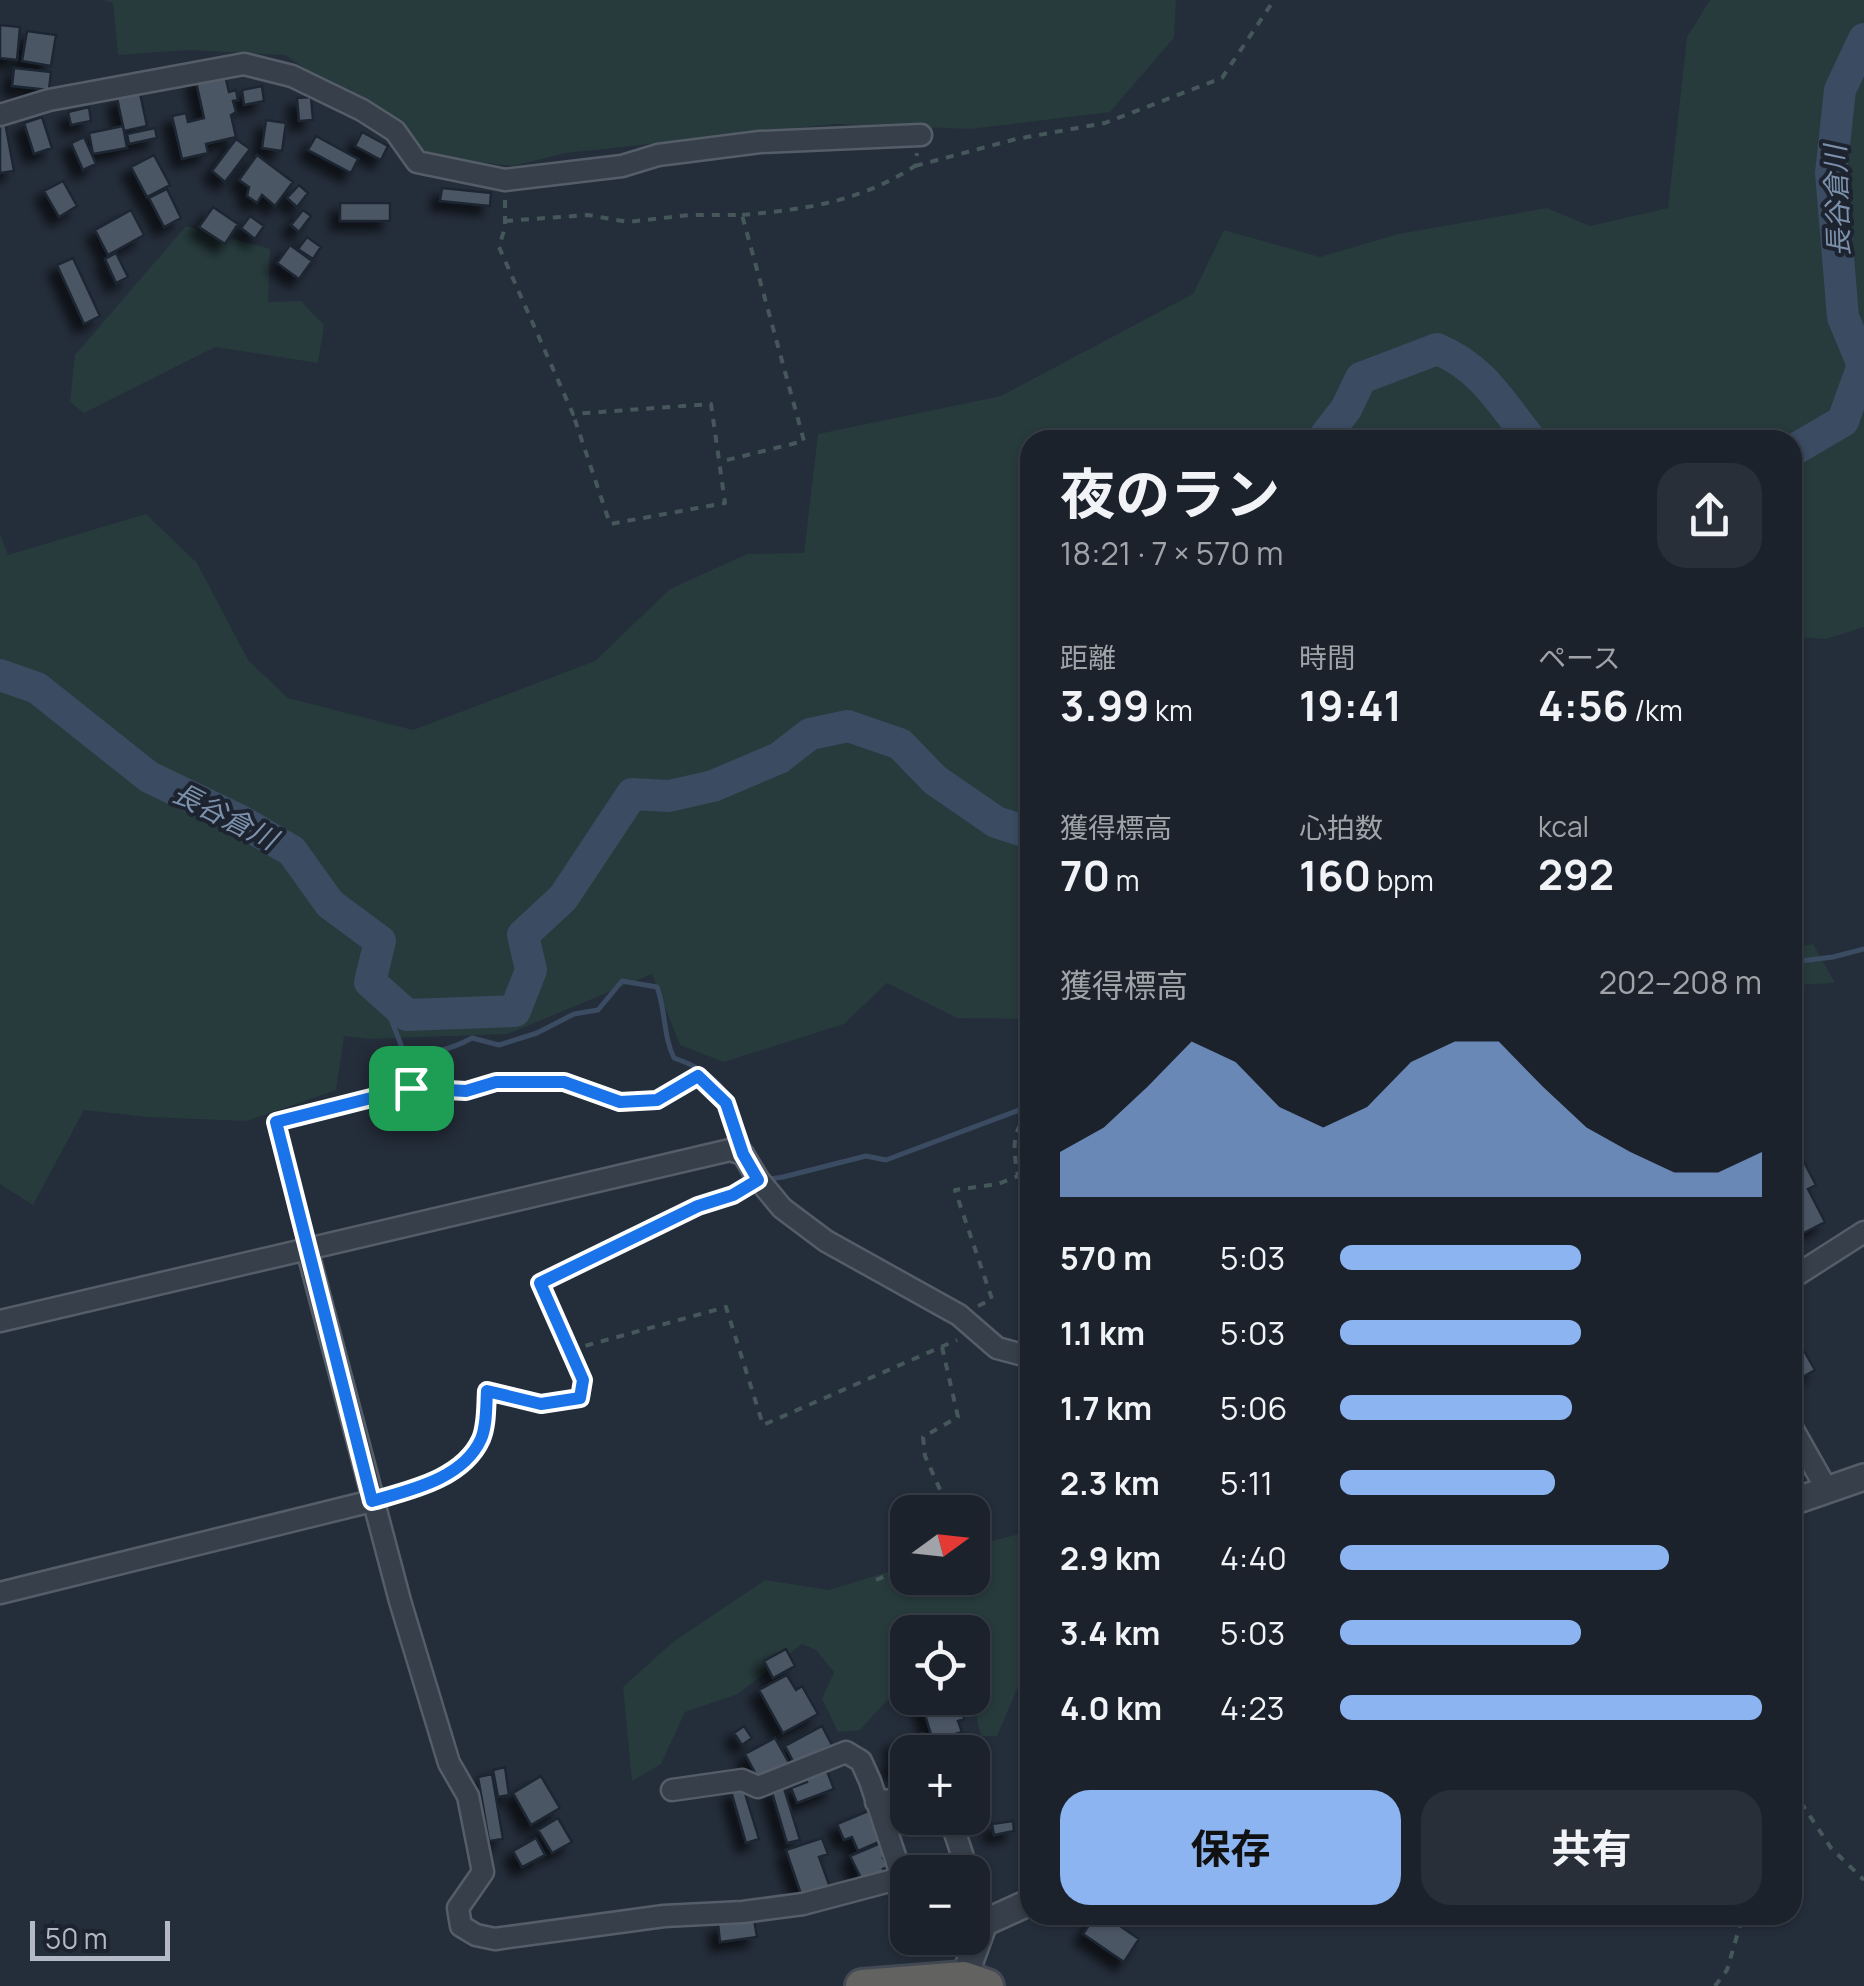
<!DOCTYPE html>
<html lang="ja">
<meta charset="utf-8">
<style>
body{margin:0;font-family:Manrope,"Noto Sans JP",sans-serif;background:#282f38;color:#f1f3f6;height:100vh;display:flex;flex-direction:column;font-size:38px;white-space:nowrap}
*{box-sizing:border-box;margin:0}
p{font-size:32px;color:#a0a4a9}
.icon{flex:none;width:55px;height:55px;fill:none;stroke:currentColor;stroke-width:2;stroke-linecap:round;stroke-linejoin:round}
.map{position:relative;flex:1;overflow:hidden}
.sheet{position:absolute;left:1020px;top:430px;width:782px;height:1495px;display:flex;flex-direction:column;background:#1b222c;border-radius:30px;box-shadow:0 2px 8px #0004,0 0 0 2px #393f48}
.sheet>*{flex:none}
.needle{width:65px;rotate:75deg}
.fabs{position:absolute;left:890px;top:1495px;display:grid;gap:20px}
.fabs a{display:grid;place-items:center;width:100px;height:100px;border-radius:20px;background:#1b222c;box-shadow:0 2px 8px #0004,0 0 0 2px #393f48;font-size:50px}
.scale{position:absolute;left:30px;bottom:25px;width:140px;box-sizing:border-box;padding-left:10px;border:5px solid #b3bac6;border-top:0;font-size:28px;line-height:35px;white-space:nowrap;color:#b3bac6;-webkit-text-stroke:8px #1d242f;paint-order:stroke}
.pin{position:absolute;display:grid;place-items:center;width:85px;height:85px;color:#fff;margin:-42px;border-radius:20px;box-shadow:0 5px 15px #0006}
.round{display:grid;place-items:center;flex:none;width:105px;height:105px;border-radius:30px;background:#282f38}
.headline{display:flex;align-items:center;justify-content:space-between;height:170px;padding:0 40px}
h1{font-size:55px;font-weight:700;line-height:75px}
.stats{display:grid;grid-template-columns:repeat(3,1fr);gap:15px;height:170px;padding:10px 40px}
.stats div{display:grid;align-content:center}
.stats b{font-size:42px;font-weight:700}
.stats small{font-size:28px;font-weight:400}
.stats p{font-size:28px}
.chart{height:280px;padding:20px 40px}
.chart p{display:flex;justify-content:space-between}
.chart svg{width:100%;height:180px;margin-top:10px;fill:#8cb4f1;opacity:.7}
.action{display:flex;gap:20px;margin-top:auto;padding:20px 40px}
.action a{flex:1;height:115px;border-radius:30px;background:#8cb4f1;color:#111;font-size:40px;font-weight:700;line-height:115px;text-align:center}
.action a+a{background:#282f38;color:#f1f3f6}
ul{padding:0 40px;list-style:none;font-size:32px}
li{display:grid;grid-template-columns:160px 120px 1fr;align-items:center;height:75px}
li i{height:25px;border-radius:12px;background:#8cb4f1}
.map>svg:first-child{display:block}
.green{fill:#273a3c}
.lines{fill:none;stroke-linecap:round;stroke-linejoin:round}
.stream{stroke:#3a4b62;stroke-width:5}
.river{stroke:#3a4b62;stroke-width:32}
.building{fill:#4c5765;stroke:#1f2631;stroke-width:2.5;filter:url(#shadow)}
.minor-casing{stroke:#555d68;stroke-width:25}
.tertiary-casing{stroke:#555d68;stroke-width:30}
.trunk-casing{stroke:#434a55;stroke-width:38}
.path{stroke:#45575a;stroke-width:4;stroke-dasharray:8 8;stroke-linecap:butt}
.minor{stroke:#373f4a;stroke-width:20}
.tertiary{stroke:#373f4a;stroke-width:25}
.trunk{stroke:#626260;stroke-width:32}
.route-casing{stroke:#fff;stroke-width:20}
.route{stroke:#1a73e8;stroke-width:12}
.labels{text-anchor:middle;stroke-width:8;stroke-linejoin:round;paint-order:stroke}
.water-label{font-size:28px;font-style:italic;fill:#7c91ac;stroke:#1d242f}
</style>
<div class="map">
<svg width="1864" height="1986" viewBox="0 0 1864 1986">
<defs>
<filter id="shadow"><feDropShadow dx="-9" dy="9" stdDeviation="5" flood-color="#0009"/></filter>
</defs>
<rect width="100%" height="100%" fill="#242d3a"/>
<path class="green" d="M103 0H1176L1174 38 1110 112 971 129 835 124 566 153 513 166 432 156 285 55 188 50 118 55 113 3Z
M1710 0H1864V627L1826 639 1793 637 1792 440H1030V1019L957 1018 887 983 844 1024 724 1062 680 1045 652 974 508 1034 370 1039 344 1036 336 1090 247 1121 146 1117 84 1110 33 1205 0 1184V534L8 555 146 514 197 563 248 660 288 698 413 730 595 661 670 589 747 554 804 553 818 434 1001 396 1193 294 1224 230 1320 257 1398 234 1547 208 1590 226 1668 208 1687 37Z
M186 226 270 249 268 302 301 301 324 325 318 363 215 347 84 413 70 402 75 355Z
M1813 944 1835 983 1793 985V948Z
M1030 1531V1672L1024 1673 997 1736H981L972 1698V1632H908L907 1684 891 1696 860 1730 838 1732 822 1699 834 1672 816 1650 802 1644 738 1694 685 1712 661 1764 632 1781 623 1687 673 1642 765 1580 829 1590 907 1566 908 1578H972L973 1546Z"/>
<g class="lines">
<path class="stream" d="M1792 962 1833 957 1864 949
M380 991 403 1050C422 1059 454 1048 472 1038L499 1045 537 1033 574 1014 598 1010 622 981 657 987C666 1011 663 1036 674 1058 731 1078 729 1101 751 1150
M767 1176 770 1179 783 1177 866 1156 886 1160 1030 1106"/>
<path class="river" d="M1322 440 1346 409 1361 378 1437 349C1482 367 1502 404 1531 440
M1792 451 1843 421 1863 365 1843 317 1831 173 1840 90 1864 39
M0 675 37 688 149 777 241 821 292 851 330 904 380 941 370 982 407 1015 515 1011 531 970 523 935 563 898 632 794 669 796 713 786 779 758 810 734 848 726 900 744 935 780 996 822 1030 833"/>
</g>
<path class="building" d="M0 25 20 27 17 60 0 58Z
M27 31 56 35 51 66 22 61Z
M14 68 51 72 49 90 12 86Z
M224 71 229 92 236 90 238 100 233 101 236 112 231 115 236 137 206 144 208 153 182 159 172 116 186 113 188 122 204 118 195 77Z
M262 86 264 101 244 105 242 90Z
M140 93 147 126 124 131 117 98Z
M311 97 313 120 299 121 297 98Z
M89 107 91 121 71 125 68 112Z
M42 117 52 148 34 154 24 123Z
M266 120 286 123 282 151 262 148Z
M5 122 14 171 0 173V123Z
M123 126 127 148 93 154 89 133Z
M155 128 157 138 129 144 127 134Z
M362 132 388 146 381 160 355 146Z
M316 136 358 159 351 173 308 150Z
M84 137 96 164 83 170 71 143Z
M236 139 250 149 225 182 212 171Z
M154 155 170 185 147 197 131 167Z
M257 155 293 182 275 206 262 195 257 203 247 196 249 187 239 180Z
M63 181 77 206 59 217 44 191Z
M299 185 308 193 297 207 287 198Z
M442 188 491 193 490 206 440 201Z
M167 189 181 218 164 227 149 198Z
M340 203H390V221H340Z
M213 207 238 224 225 244 199 227Z
M131 210 144 235 108 255 95 230Z
M303 210 311 216 299 232 291 225Z
M250 216 264 226 255 239 241 228Z
M307 237 321 247 313 259 298 249Z
M290 245 312 261 299 279 277 263Z
M116 253 128 277 116 283 105 259Z
M73 258 100 316 84 324 57 265Z
M1794 1143 1816 1185 1808 1189 1825 1222 1792 1239Z
M1792 1330 1815 1370 1792 1383Z
M1794 1450 1808 1475 1792 1483V1451Z
M786 1649 795 1666 773 1678 764 1661Z
M787 1675 796 1690 802 1686 818 1714 783 1733 759 1690Z
M920 1698H958L964 1719 958 1721 962 1732 933 1741Z
M744 1726 752 1738 742 1745 734 1733Z
M822 1726 832 1745 795 1765 785 1746Z
M923 1733 928 1752H908V1778L904 1779 902 1770 894 1773 891 1761 897 1759 893 1741Z
M775 1738 789 1763 759 1780 745 1754Z
M825 1766 834 1789 797 1803 791 1788 807 1782 804 1774Z
M505 1767 509 1795 498 1797 493 1770Z
M492 1774 503 1839 489 1841 478 1777Z
M541 1776 560 1808 531 1825 513 1793Z
M783 1785 800 1840 787 1843 771 1789Z
M743 1787 759 1839 746 1843 731 1791Z
M868 1811 881 1841 858 1851 852 1837 844 1840 837 1824Z
M558 1818 572 1842 552 1853 538 1830Z
M1013 1821 1014 1831 994 1835 992 1824Z
M536 1838 545 1855 522 1867 513 1851Z
M822 1838 828 1854 819 1857 830 1887 802 1897 786 1850Z
M883 1842 888 1856 883 1858 888 1867 883 1869 887 1874 862 1880 850 1856Z
M1096 1915H1104L1139 1939 1124 1962 1083 1934Z
M754 1919 757 1937 720 1942 718 1924Z"/>
<g class="lines">
<g class="minor-casing">
<path id="minor" d="M0 115 49 100 244 64 292 76 362 110 395 131 417 162 505 180 622 166 658 155 760 142 921 135
M307 1249 400 1601 449 1763 468 1796 483 1872 458 1908 461 1926 476 1935 495 1939 664 1916 743 1912 803 1904 901 1878
M1792 1278 1864 1232
M0 1321 730 1150 743 1154 758 1179 782 1208 826 1241 959 1315 997 1348 1023 1355 1030 1352
M1792 1428 1826 1488
M0 1593 372 1501
M672 1790 742 1780 758 1787 846 1752 861 1761 870 1781 908 1895
M876 1802 908 1798
M950 1818 968 1872
M972 1887 984 1923 972 1927
M924 1938H932"/>
</g>
<g class="tertiary-casing">
<path id="tertiary" d="M1792 1502 1864 1477
M964 1978 984 1923 1030 1902"/>
</g>
<g class="trunk-casing">
<path id="trunk" d="M862 1986 964 1978 987 1986"/>
</g>
<path class="path" d="M915 166 1016 139 1105 123 1222 78 1274 0
M505 200V227L499 247 573 414 711 404 725 503 610 524 573 414
M742 215C808 209 859 202 915 166L917 153
M505 221 588 215 628 222 689 215H742L804 441 719 462
M303 1233 276 1122 411 1088 467 1091 496 1082 564 1083 620 1102 657 1100 698 1076 726 1103 735 1130
M978 1306 992 1299 955 1190 998 1184 1018 1176C1013 1149 1011 1132 1030 1111
M942 1347 958 1417 923 1437 925 1456 950 1512
M570 1350 726 1307 763 1425 957 1340
M391 1495C423 1486 467 1472 482 1438 487 1425 486 1405 487 1391L541 1404 580 1398 583 1380 540 1283 698 1206 733 1195 744 1188
M876 1580 908 1566
M1792 1789 1831 1848 1864 1880
M1715 1986 1727 1970 1743 1915"/>
<use href="#minor" class="minor"/>
<use href="#tertiary" class="tertiary"/>
<use href="#trunk" class="trunk"/>
</g>
<g class="lines">
<g class="route-casing">
<path id="route" d="M698 1076 726 1103 743 1154 758 1180 733 1195 698 1206 540 1283 583 1380 580 1398 541 1404 487 1391C486 1406 487 1425 481 1439 463 1479 410 1490 372 1501L276 1122 411 1088 466 1091 496 1082H564L620 1102 657 1100Z"/>
</g>
<use href="#route" class="route"/>
</g>
<g class="labels">
<g class="water-label">
<text transform="translate(1837 201) rotate(-92)" y="10">長谷倉川</text>
<text transform="translate(225 816) rotate(27)" y="10">長谷倉川</text>
</g>
</g>
</svg>
<div class="fabs">
<a><svg class="needle" viewBox="-14 -14 28 28"><path d="M0-13l5 13h-10z" fill="#e53935"/><path d="M0 13l5-13h-10z" fill="#a0a4a9"/></svg></a>
<a><svg class="icon" aria-label="locate" viewBox="0 0 24 24"><circle cx="12" cy="12" r="6"/><path d="M12 2v4M12 18v4M2 12h4M18 12h4"/></svg></a>
<a>+</a>
<a>−</a>
</div>
<div class="scale">50 m</div>
<div class="pin" style="left:411px;top:1088px;background:#1e9e55"><svg class="icon" aria-label="arrive" viewBox="0 0 24 24"><path d="M6 21V4h12l-3 4 3 4H6"/></svg></div>
<section class="sheet">
<div class="headline"><div><h1>夜のラン</h1><p>18:21 · 7 × 570 m</p></div><a class="round"><svg class="icon" aria-label="share" viewBox="0 0 24 24"><path d="M12 15V3M7 8l5-5 5 5M5 13v7h14v-7"/></svg></a></div>
<div class="stats">
<div><p>距離</p><b>3.99<small> km</small></b></div>
<div><p>時間</p><b>19:41</b></div>
<div><p>ペース</p><b>4:56<small> /km</small></b></div>
</div>
<div class="stats">
<div><p>獲得標高</p><b>70<small> m</small></b></div>
<div><p>心拍数</p><b>160<small> bpm</small></b></div>
<div><p>kcal</p><b>292</b></div>
</div>
<div class="chart"><p><span>獲得標高</span>202–208 m</p>
<svg viewBox="0 0 160 44" preserveAspectRatio="none"><path d="M0 44V33L10 27L20 17L30 6L40 11L50 22L60 27L70 22L80 11L90 6L100 6L110 17L120 27L130 33L140 38L150 38L160 33V44z"/></svg>
</div>
<ul>
<li><b>570 m</b>5:03<i style="width:57%"></i></li>
<li><b>1.1 km</b>5:03<i style="width:57%"></i></li>
<li><b>1.7 km</b>5:06<i style="width:55%"></i></li>
<li><b>2.3 km</b>5:11<i style="width:51%"></i></li>
<li><b>2.9 km</b>4:40<i style="width:78%"></i></li>
<li><b>3.4 km</b>5:03<i style="width:57%"></i></li>
<li><b>4.0 km</b>4:23<i style="width:100%"></i></li>
</ul>
<div class="action"><a>保存</a><a>共有</a></div>
</section>
</div>
